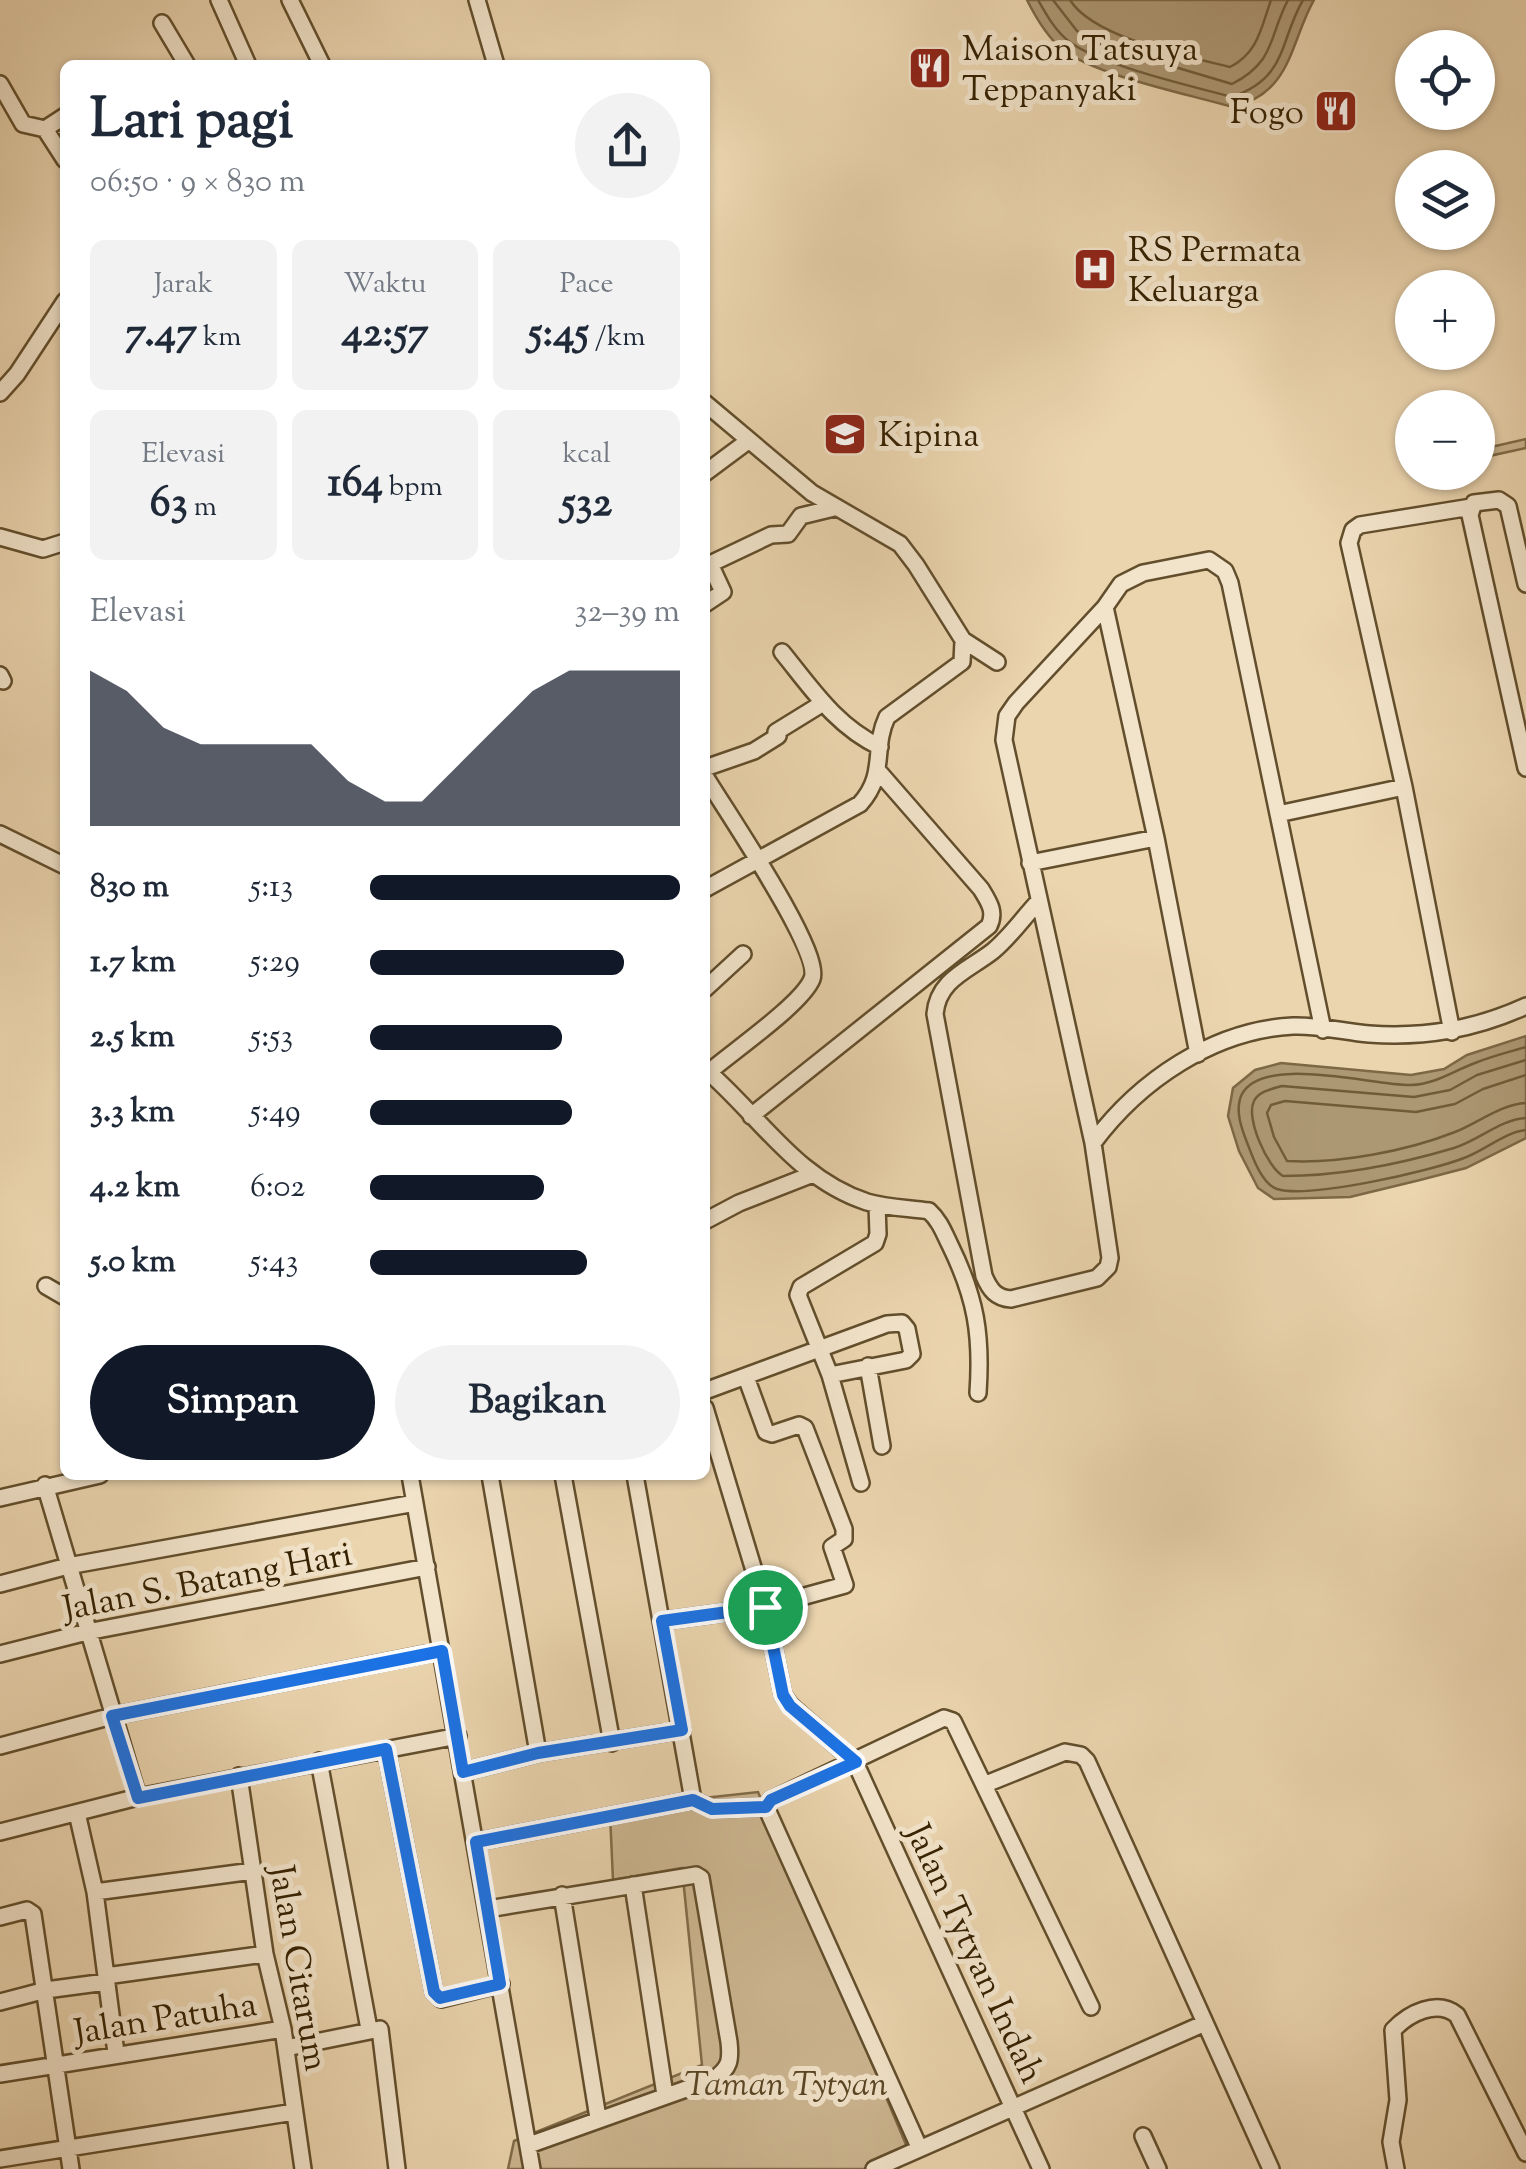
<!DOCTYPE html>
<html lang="id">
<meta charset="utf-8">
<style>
body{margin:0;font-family:"Sorts Mill Goudy",serif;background:#f2f2f3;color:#1f2937;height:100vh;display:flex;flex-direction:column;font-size:38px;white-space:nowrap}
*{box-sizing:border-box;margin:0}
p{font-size:32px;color:#747a83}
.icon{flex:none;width:55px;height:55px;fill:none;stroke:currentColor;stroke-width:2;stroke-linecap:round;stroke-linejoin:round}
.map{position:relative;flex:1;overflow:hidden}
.drawer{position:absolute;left:60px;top:60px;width:650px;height:1420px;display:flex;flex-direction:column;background:#fff;border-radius:15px;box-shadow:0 2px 8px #0004}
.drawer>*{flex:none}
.controls{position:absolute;left:1395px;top:30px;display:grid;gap:20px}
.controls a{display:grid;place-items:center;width:100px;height:100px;border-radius:50%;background:#fff;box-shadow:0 2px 8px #0004;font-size:50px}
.pin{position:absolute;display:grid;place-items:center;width:85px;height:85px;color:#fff;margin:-42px;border:5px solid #fff;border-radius:50%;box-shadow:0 2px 10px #0007}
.round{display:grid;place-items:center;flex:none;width:105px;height:105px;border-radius:52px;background:#f2f2f3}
.headline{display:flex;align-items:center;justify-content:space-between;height:170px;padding:0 30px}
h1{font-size:55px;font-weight:800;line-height:75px}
.metrics{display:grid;grid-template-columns:repeat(3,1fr);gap:15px;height:170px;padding:10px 30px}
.metrics div{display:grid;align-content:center;border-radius:15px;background:#f2f2f3;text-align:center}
.metrics b{font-size:42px;font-weight:800}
.metrics small{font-size:28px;font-weight:400}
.metrics p{font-size:28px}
.chart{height:280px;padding:20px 30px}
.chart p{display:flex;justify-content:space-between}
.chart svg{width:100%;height:180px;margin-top:10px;fill:#111827;opacity:.7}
.cta{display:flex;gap:20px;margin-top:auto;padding:20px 30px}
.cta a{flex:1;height:115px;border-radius:60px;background:#111827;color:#fff;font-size:40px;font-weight:800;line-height:115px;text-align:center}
.cta a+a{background:#f2f2f3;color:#1f2937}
ul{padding:0 30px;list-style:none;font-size:32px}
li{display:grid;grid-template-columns:160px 120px 1fr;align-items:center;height:75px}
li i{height:25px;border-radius:12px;background:#111827}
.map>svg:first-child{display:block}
.green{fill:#ccb691;stroke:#806c49;stroke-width:2.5}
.water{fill:#ad9874;stroke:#7d6846;stroke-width:2.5}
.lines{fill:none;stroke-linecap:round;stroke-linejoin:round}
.shore{stroke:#715c3a;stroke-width:2.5}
.street-casing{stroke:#624e2c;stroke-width:20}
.street{stroke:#f2e4cb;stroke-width:15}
.route-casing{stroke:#fff;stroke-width:20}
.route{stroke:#1a73e8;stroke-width:12}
.labels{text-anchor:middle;stroke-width:10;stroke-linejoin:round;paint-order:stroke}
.poi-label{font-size:35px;fill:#352101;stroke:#f2e4cb;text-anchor:start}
.street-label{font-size:35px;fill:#352101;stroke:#f2e4cb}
.park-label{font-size:35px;font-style:italic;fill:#5b4625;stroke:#f2e4cb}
</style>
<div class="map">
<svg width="1526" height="2169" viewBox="0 0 1526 2169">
<rect width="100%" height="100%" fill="#ebd5af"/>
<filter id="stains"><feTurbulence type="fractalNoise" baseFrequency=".002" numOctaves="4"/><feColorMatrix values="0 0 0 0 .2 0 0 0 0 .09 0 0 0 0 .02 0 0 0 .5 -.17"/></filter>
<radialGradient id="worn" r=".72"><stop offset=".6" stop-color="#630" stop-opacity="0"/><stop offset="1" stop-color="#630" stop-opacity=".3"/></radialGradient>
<path class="green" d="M1526 439V448L1480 458 1478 455V450Z
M758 1792 907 2147 864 2169H508L514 2141 702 2065 682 1868 613 1880 610 1814 676 1801Z"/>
<path class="water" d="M1027 0H1314C1290 42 1292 94 1232 107 1188 94 1098 76 1063 50 1047 37 1036 18 1027 0Z
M1526 1036V1138L1466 1168 1420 1180 1350 1197 1274 1199 1258 1188 1239 1151 1228 1116 1233 1088 1255 1070 1281 1063 1411 1075 1444 1069 1467 1055Z"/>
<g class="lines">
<path class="shore" d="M1038 0C1047 16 1056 32 1071 43 1104 66 1191 86 1232 97 1288 78 1279 41 1303 0
M1053 0 1077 31 1101 45 1232 84C1276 61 1268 38 1288 0
M1070 0C1094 38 1186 56 1230 67 1258 53 1261 28 1271 0
M1526 1047C1509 1052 1492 1056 1475 1063 1453 1071 1436 1084 1411 1085 1374 1086 1264 1054 1242 1094 1234 1110 1242 1130 1248 1145 1253 1158 1262 1184 1277 1189 1309 1199 1431 1171 1464 1158 1484 1151 1505 1132 1526 1130
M1526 1060 1477 1075 1450 1090 1414 1097 1282 1086C1272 1089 1259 1091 1254 1101 1245 1118 1268 1168 1283 1176 1342 1176 1397 1165 1454 1148 1478 1141 1501 1119 1526 1118
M1526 1075 1483 1089 1455 1104 1416 1112 1285 1101 1271 1105 1267 1113 1274 1137 1287 1161C1338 1164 1407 1151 1455 1132 1478 1123 1501 1104 1526 1103"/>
<g class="street-casing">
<path id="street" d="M219 0 248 65
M290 0 322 65
M477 0 496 65
M162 23 187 65
M0 84 23 124 45 129 65 160
M45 129 65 116
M0 393 17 374 65 301
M705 403 812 493 900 544 916 565 963 640 962 662 887 717C872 749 887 774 860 804L705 889
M705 473 748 441
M0 537 43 549 65 542
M1526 584 1508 506 1499 500 1474 503 1470 515 1526 768
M705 604 723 592 710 564 771 535 788 534 801 516 834 508
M1105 607 1156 838 1198 1054
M963 640 997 662
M782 652C812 689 836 726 880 747
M0 675 3 681
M705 768 754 751 778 736 776 732 823 703
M705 776C724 808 823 952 812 979 802 1004 732 1052 709 1072
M1278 814 1404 787
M0 834 65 866
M1030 863 1156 838
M1038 902C1023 918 1010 937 993 951 969 970 938 979 935 1014L984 1276C990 1290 996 1298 1011 1299L1097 1278 1108 1267 1110 1258 1093 1143 1004 740 1007 716 1016 703 1105 607 1121 584 1143 573 1209 560 1225 571 1230 583 1323 1030
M705 989 743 954
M1452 1032 1404 787 1349 543 1353 530 1360 525 1471 507
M705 1069C759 1115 796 1179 867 1202 888 1208 909 1208 929 1211 940 1221 944 1233 950 1245 976 1298 982 1335 978 1393
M751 1116 989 926C996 912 989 902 981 889L879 772
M1093 1143C1139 1081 1213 1030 1293 1026 1318 1025 1345 1032 1369 1034 1426 1038 1475 1029 1526 1006
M705 1221 739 1203 813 1174
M46 1286 65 1297
M868 1366 882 1446
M705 1391 887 1324 902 1323 907 1329 912 1354 906 1360 830 1375
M705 1408 765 1607 783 1695 790 1705 855 1762 1041 2169
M410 1475 532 2169
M490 1475 538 1753
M563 1475 612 1743
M861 1483 830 1375 798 1295 801 1287 875 1243 878 1234 877 1205
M45 1485 138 1797
M0 1498 100 1475
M0 1584 68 1566 415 1503
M662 1621 765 1607 845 1585 832 1547 844 1539V1529L805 1428 799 1425 772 1434 766 1432 746 1377
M0 1654 87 1632 427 1567
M0 1746 112 1716 441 1651
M386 1749 434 1992 441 1999 501 1984
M319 1761 369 2029
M463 1772 538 1753 682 1730
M239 1776 265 1954 283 2029 303 2169
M986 1784 1065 1752 1081 1755 1087 1761 1271 2169
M693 1800 713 1809 766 1807
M77 1813 95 1892 116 2053
M0 1832 138 1797 458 1736
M476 1842 693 1800 635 1475
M633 1885 665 2095
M95 1892 253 1871
M562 1895 598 2118
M488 1909 696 1875 701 1878 729 2042C731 2060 730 2068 714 2079L529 2145
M0 1917 27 1910 33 1914 71 2169
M106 1976 265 1954
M0 2002 46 1990 106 1982
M286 2048 380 2029 397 2169
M0 2074 283 2029
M1143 2136 1158 2169
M919 2147 766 1807 771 1800 944 1718 953 1721 1091 2007
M0 2159 294 2112
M874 2169 1205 2023
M1396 2169 1391 2142 1398 2100 1393 2030C1409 2013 1437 1999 1457 2015L1526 2153"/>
</g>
<use href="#street" class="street"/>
</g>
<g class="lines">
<g class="route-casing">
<path id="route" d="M765 1607 783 1695 790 1706 856 1762 771 1800 766 1807 712 1809 693 1800 476 1842 500 1984 440 1998 434 1992 386 1749 138 1798 112 1716 442 1651 463 1772 538 1753 682 1730 662 1621Z"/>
</g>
<use href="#route" class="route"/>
</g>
<defs>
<g id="restaurant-square" transform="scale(2.25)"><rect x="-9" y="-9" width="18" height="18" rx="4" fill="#8f2418" stroke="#f2e4cb"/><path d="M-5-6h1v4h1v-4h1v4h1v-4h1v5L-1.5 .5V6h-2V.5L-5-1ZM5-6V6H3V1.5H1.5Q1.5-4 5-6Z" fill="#fff"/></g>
<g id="hospital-square" transform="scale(2.25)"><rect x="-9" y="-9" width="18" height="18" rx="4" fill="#8f2418" stroke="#f2e4cb"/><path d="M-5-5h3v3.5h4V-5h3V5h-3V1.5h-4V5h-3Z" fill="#fff"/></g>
<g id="school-square" transform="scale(2.25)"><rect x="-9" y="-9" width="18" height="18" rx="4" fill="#8f2418" stroke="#f2e4cb"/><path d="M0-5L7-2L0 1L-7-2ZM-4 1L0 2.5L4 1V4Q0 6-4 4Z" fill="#fff"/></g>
</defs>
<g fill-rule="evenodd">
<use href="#restaurant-square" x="930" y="68"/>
<use href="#restaurant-square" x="1336" y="111"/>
<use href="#hospital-square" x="1095" y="269"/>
<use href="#school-square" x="845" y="434"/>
</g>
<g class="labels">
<g class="poi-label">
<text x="962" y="60">Maison Tatsuya<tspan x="962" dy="40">Teppanyaki</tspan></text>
<text x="1304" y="123" text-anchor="end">Fogo</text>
<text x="1128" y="261">RS Permata<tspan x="1128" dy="40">Keluarga</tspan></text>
<text x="878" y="446">Kipina</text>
</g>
<g class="street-label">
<text transform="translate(207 1580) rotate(-11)" y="12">Jalan S. Batang Hari</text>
<text transform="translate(976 1953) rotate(65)" y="12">Jalan Tytyan Indah</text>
<text transform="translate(300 1968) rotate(80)" y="12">Jalan Citarum</text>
<text transform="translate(165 2017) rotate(-9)" y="12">Jalan Patuha</text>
</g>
<g class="park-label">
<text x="786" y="2095">Taman Tytyan</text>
</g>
</g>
<rect width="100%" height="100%" filter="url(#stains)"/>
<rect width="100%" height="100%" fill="url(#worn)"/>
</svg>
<div class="controls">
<a><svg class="icon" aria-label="locate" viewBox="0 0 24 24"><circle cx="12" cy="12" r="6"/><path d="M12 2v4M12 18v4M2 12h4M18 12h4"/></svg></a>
<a><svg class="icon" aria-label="layers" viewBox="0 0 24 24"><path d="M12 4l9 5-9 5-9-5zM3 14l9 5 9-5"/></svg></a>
<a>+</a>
<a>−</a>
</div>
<div class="pin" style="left:765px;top:1607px;background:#1e9e55"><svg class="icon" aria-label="arrive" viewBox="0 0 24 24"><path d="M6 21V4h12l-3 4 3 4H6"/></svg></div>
<section class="drawer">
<div class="headline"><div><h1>Lari pagi</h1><p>06:50 · 9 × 830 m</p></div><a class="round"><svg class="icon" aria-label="share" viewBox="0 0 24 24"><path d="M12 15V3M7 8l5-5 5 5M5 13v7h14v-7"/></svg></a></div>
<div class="metrics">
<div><p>Jarak</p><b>7.47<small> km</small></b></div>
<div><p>Waktu</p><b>42:57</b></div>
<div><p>Pace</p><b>5:45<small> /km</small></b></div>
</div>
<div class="metrics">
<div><p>Elevasi</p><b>63<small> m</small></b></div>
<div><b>164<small> bpm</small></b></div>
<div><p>kcal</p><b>532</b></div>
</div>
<div class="chart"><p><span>Elevasi</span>32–39 m</p>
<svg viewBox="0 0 160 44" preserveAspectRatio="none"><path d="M0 44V6L10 11L20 20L30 24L40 24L50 24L60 24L70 33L80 38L90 38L100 29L110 20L120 11L130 6L140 6L150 6L160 6V44z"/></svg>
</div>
<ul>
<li><b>830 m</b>5:13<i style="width:100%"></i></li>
<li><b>1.7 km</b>5:29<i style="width:82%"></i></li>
<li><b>2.5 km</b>5:53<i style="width:62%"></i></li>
<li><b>3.3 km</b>5:49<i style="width:65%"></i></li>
<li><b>4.2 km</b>6:02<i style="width:56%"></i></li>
<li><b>5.0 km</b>5:43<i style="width:70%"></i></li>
</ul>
<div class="cta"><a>Simpan</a><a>Bagikan</a></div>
</section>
</div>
